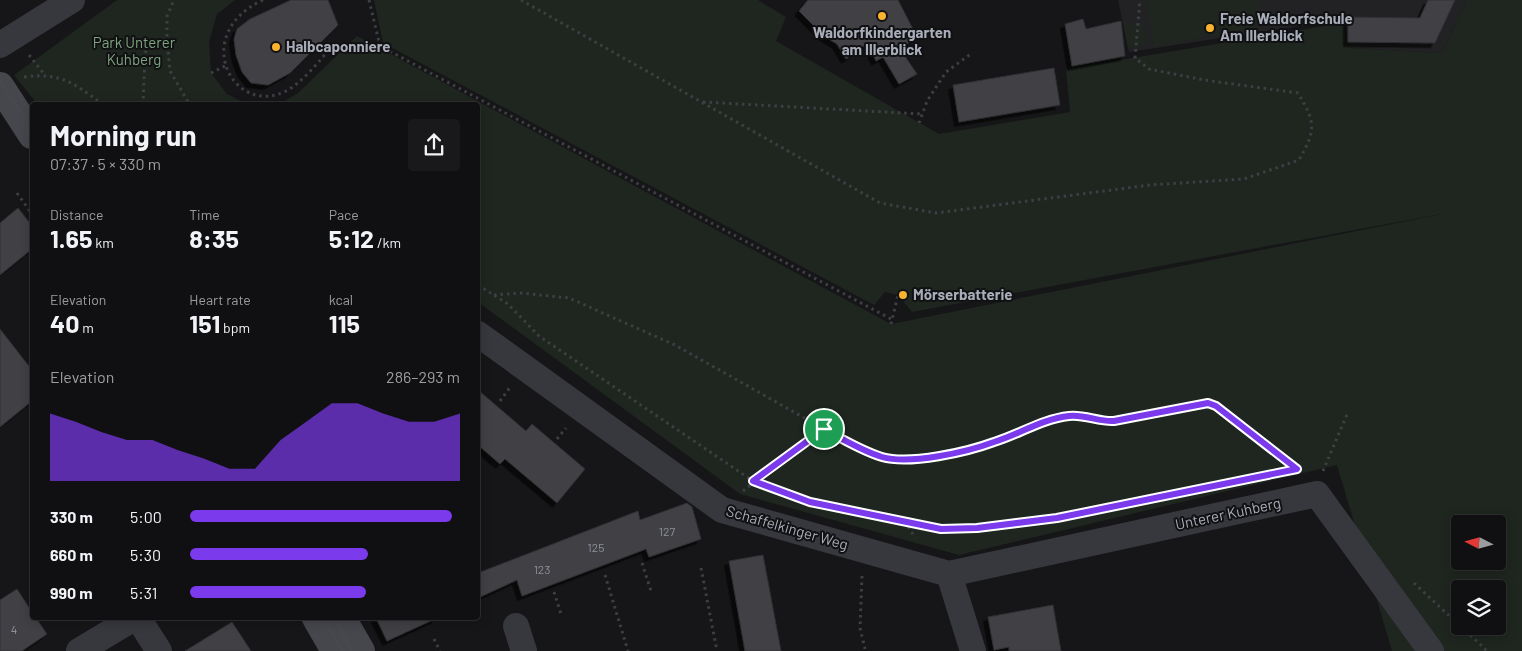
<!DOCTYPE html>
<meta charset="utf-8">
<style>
body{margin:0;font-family:Barlow,sans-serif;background:#19191b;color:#f1f3f6;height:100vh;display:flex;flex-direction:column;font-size:19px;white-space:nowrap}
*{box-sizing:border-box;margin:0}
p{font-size:16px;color:#9c9d9f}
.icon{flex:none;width:28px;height:28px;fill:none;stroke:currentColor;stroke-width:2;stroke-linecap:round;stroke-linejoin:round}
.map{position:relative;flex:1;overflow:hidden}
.side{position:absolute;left:30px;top:102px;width:450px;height:518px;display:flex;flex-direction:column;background:#101012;border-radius:5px;box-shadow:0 2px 12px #0003,0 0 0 1px #303032}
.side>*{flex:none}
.needle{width:32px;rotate:276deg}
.buttons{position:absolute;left:1451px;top:515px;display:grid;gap:10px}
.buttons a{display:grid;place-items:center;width:55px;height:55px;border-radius:5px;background:#101012;box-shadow:0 2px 12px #0003,0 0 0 1px #303032;font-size:25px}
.pin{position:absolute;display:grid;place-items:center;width:42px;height:42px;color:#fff;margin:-21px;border:2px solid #fff;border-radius:50%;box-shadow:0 1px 5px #0007}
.round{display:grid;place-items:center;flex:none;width:52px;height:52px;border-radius:5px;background:#19191b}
.head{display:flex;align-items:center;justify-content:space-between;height:85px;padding:0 20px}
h1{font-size:28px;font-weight:700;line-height:38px}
.metrics{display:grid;grid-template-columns:repeat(3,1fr);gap:8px;height:85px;padding:5px 20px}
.metrics div{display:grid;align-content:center}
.metrics b{font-size:25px;font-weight:700}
.metrics small{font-size:14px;font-weight:400}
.metrics p{font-size:14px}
.chart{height:140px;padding:10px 20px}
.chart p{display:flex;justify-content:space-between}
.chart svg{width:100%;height:90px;margin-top:5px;fill:#7c3aed;opacity:.7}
ul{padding:0 20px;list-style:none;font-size:16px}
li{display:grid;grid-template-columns:80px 60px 1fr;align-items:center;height:38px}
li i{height:12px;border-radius:6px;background:#7c3aed}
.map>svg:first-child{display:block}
.built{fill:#222225}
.green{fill:#1e261f;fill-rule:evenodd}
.building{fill:#404145;stroke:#303034;filter:url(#shadow)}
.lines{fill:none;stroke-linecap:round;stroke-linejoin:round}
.path{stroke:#3d3f44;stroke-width:3;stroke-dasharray:2.5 4;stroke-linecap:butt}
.street{stroke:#37383d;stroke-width:26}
.secondary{stroke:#45474d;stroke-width:28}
.tram{stroke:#4a4c52;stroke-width:1}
.route-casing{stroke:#fff;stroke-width:10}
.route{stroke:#7c3aed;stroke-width:6}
.poi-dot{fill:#f9b32e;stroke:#111113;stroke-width:2}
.labels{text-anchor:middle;stroke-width:4;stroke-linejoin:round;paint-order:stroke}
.number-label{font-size:12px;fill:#8e929c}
.poi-label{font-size:15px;font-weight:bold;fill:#a8adb9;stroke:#111113;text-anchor:start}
.park-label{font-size:15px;fill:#7ea480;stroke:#111113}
.street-label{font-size:15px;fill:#a8adb9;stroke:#111113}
</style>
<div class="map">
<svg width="1522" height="651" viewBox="0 0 1522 651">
<defs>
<filter id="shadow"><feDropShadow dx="-4.5" dy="4.5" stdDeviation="0" flood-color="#0009"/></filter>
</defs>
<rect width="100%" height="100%" fill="#161618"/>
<path class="built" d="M1118 0H1467L1442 53 1349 48 1343 23 1345 19 1129 52Z"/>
<path class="green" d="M117 0H235L217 14 209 42 211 73 227 94 249 105H38L14 75Z
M374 0H758L786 17 776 41 939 134 1070 112 1066 69 1343 23 1349 48 1442 53 1467 0H1522V651H1392L1337 465 959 555 740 494 478 302V105H278L298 93 357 36 891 324 1452 212 912 312 898 295 885 292 874 305 383 43ZM1460 524H1498V561H1460ZM1460 589H1498V626H1460Z
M1146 0H1258L1262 27 1154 46Z
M1144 22 1147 45 1128 48 1124 25Z"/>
<path class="building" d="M291 0H328L338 25 290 73 268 85 251 83 242 72 236 55 234 39 237 29 250 19Z
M808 0H898L917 37 900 49 917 74 899 84 883 57 876 61 868 43 846 59 837 44 824 36 799 11Z
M1428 0H1455L1435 43 1348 42V17L1420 18Z
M1083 19 1086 29 1121 21 1125 56 1072 66 1065 24Z
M1054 68 1060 105 959 122 953 85Z
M18 208 32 226V249L0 275V223Z
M0 329 32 370V401L0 427Z
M478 390 526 431 532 424 585 469 557 503 505 459 500 464 478 445Z
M687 503 692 507 701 539 649 557 646 549 522 596 517 580 478 598V573L638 511 640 520Z
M763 555 781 651H745L729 561Z
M17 589 32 612V618H36L47 634 22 651H0V600Z
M1053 605 1061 651H1009V647L994 650 988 617Z
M376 618H437L387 641Z
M232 622 251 651H185Z"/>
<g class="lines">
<path class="path" d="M263 0C189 34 233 118 286 91 302 83 321 59 333 45
M369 0 380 46 893 320
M521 0 880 203 936 213 1150 185 1244 179 1299 160C1316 130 1316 123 1298 93L1204 80 1149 69 1135 58 1140 0
M167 39 170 71 190 105
M29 55 44 74
M211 73 225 66
M24 77C62 72 74 84 104 105
M703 102 922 114
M143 105 145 54 149 42 167 39V16L174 0
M919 123 927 101 946 72 972 53
M17 193 32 214
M478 285 508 304 539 336 753 481 810 501 877 517 941 529 977 527 1057 518 1297 469 1304 471
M494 295 521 293 569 298 675 345 824 429 882 457 925 458 959 451 994 443 1038 423 1071 415 1103 422 1114 421 1208 403 1216 406 1297 469
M891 324 898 295
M500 401 511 386
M557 439 566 428
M1323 471 1348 412
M743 491 823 429
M905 521 915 538
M642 563 651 591
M701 568 717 651
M605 575 628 651
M862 576 860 628 865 649
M1414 583 1460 626
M554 592 561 614
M1461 626 1487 651
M434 639 440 651"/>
<path class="street" d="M0 45 72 0
M478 334 722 510 949 574 1317 494 1431 651
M949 574 973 651
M138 618 159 651
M516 626 524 651
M79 651 134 618"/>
<path class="secondary" d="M0 86 32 135
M316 618 335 651
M342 618 361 651"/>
<path class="tram" d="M0 81 32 129
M23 125 32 140
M323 618 342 651
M334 618 352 651"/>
</g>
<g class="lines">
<g class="route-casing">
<path id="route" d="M1208 403 1216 406 1297 469 1057 518 977 528 941 529 810 502 753 481 824 429C842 439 862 451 882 457 910 465 967 452 994 442 1020 434 1042 419 1069 416 1084 414 1099 422 1114 421Z"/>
</g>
<use href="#route" class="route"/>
</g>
<g class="poi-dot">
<circle cx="882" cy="16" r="5"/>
<circle cx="1210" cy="28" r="5"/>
<circle cx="276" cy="47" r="5"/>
<circle cx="903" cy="295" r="5"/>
</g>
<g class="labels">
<g class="number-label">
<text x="667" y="536">127</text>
<text x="596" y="552">125</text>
<text x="542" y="574">123</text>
<text x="14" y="634">4</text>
</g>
<g class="poi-label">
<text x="1220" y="24">Freie Waldorfschule<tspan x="1220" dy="17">Am Illerblick</tspan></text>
<text x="882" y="38" text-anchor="middle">Waldorfkindergarten<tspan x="882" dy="17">am Illerblick</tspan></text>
<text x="286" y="52">Halbcaponniere</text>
<text x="913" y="300">Mörserbatterie</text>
</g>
<g class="park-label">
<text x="134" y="48">Park Unterer<tspan x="134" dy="17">Kuhberg</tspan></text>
</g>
<g class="street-label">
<text transform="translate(1228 514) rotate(-12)" y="5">Unterer Kuhberg</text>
<text transform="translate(787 528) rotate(16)" y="5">Schaffelkinger Weg</text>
</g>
</g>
</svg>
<div class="buttons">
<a><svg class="needle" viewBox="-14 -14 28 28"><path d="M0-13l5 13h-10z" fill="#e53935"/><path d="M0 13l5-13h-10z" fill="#9c9d9f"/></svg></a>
<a><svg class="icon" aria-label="layers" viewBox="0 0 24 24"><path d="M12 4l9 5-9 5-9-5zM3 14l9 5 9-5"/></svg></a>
</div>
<div class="pin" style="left:824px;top:429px;background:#1e9e55"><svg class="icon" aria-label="arrive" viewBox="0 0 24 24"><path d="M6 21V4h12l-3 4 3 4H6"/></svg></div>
<section class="side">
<div class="head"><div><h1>Morning run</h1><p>07:37 · 5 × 330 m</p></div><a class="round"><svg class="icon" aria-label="share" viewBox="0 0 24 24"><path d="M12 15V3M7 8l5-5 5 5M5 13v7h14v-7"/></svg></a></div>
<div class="metrics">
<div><p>Distance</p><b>1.65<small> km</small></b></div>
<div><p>Time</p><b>8:35</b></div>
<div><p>Pace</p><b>5:12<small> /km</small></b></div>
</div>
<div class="metrics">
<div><p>Elevation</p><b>40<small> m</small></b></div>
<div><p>Heart rate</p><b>151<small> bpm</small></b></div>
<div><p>kcal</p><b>115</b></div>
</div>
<div class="chart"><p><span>Elevation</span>286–293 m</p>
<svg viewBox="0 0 160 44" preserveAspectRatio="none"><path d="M0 44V11L10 15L20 20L30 24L40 24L50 29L60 33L70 38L80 38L90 24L100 15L110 6L120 6L130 11L140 15L150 15L160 11V44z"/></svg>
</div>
<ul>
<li><b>330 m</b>5:00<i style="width:97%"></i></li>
<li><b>660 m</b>5:30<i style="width:66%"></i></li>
<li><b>990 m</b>5:31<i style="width:65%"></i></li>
</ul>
</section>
</div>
